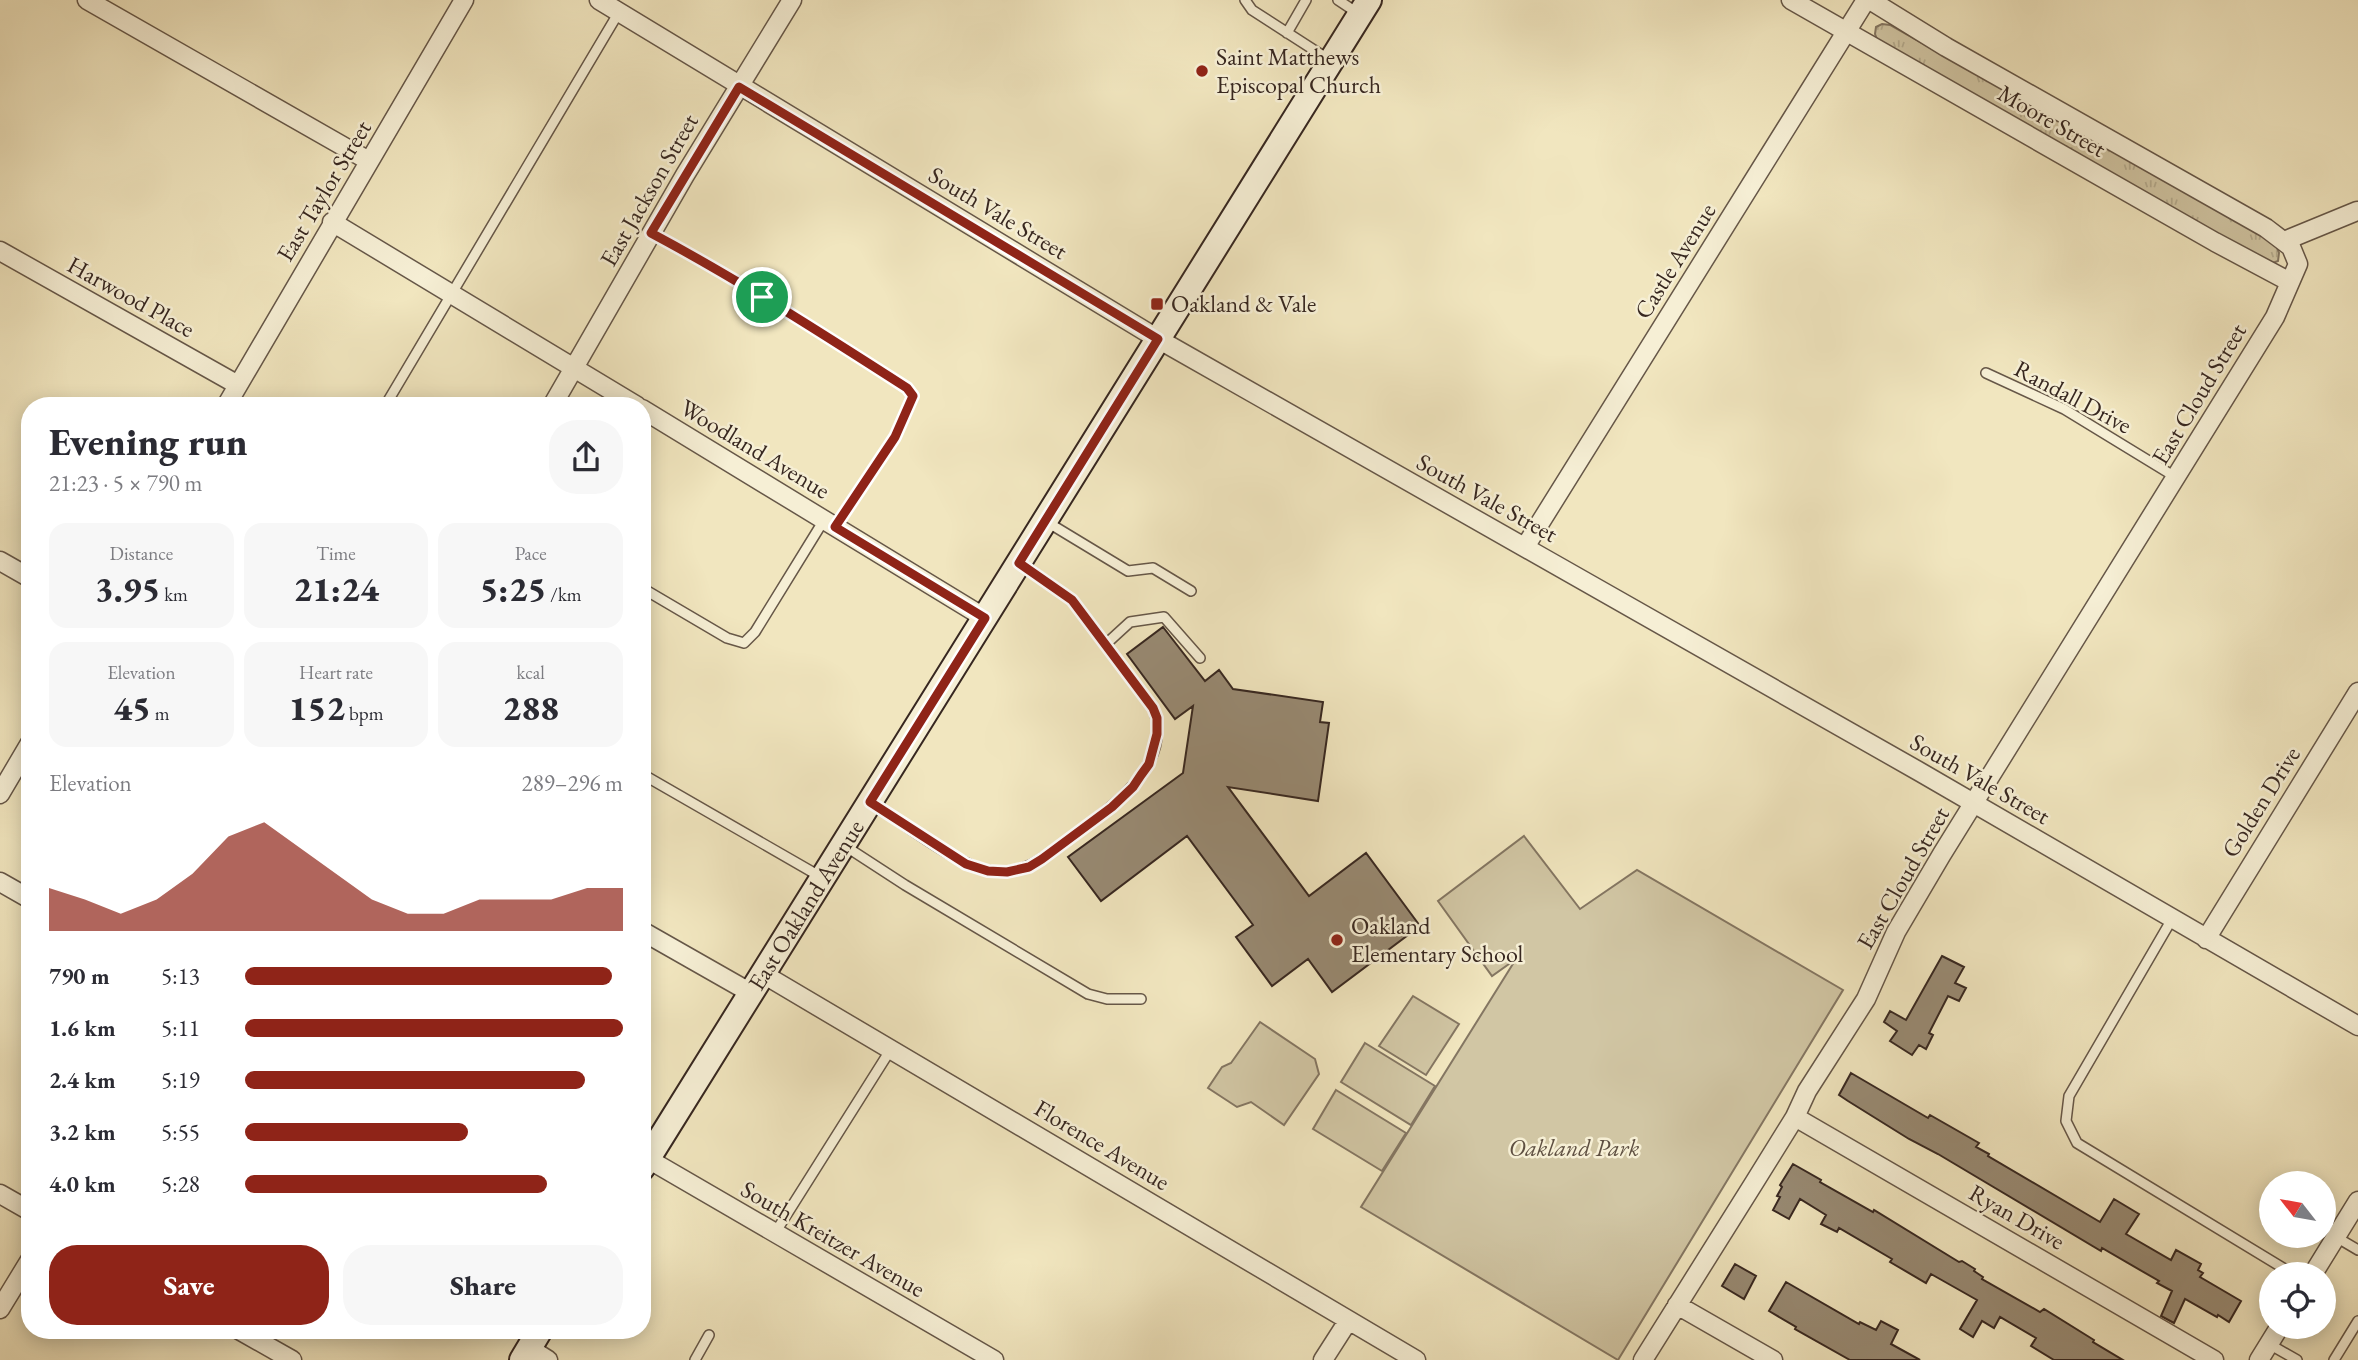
<!DOCTYPE html>
<meta charset="utf-8">
<style>
body{margin:0;font-family:"EB Garamond",serif;background:#f7f7f7;color:#2b2b33;height:100vh;display:flex;flex-direction:column;font-size:26px;white-space:nowrap}
*{box-sizing:border-box;margin:0}
p{font-size:23px;color:#7c7c81}
.icon{flex:none;width:38px;height:38px;fill:none;stroke:currentColor;stroke-width:2;stroke-linecap:round;stroke-linejoin:round}
.map{position:relative;flex:1;overflow:hidden}
.details{position:absolute;left:21px;top:397px;width:630px;height:942px;display:flex;flex-direction:column;background:#fff;border-radius:28px;box-shadow:0 4px 18px #0003}
.details>*{flex:none}
.needle{width:46px;rotate:301deg}
.buttons{position:absolute;left:2259px;top:1171px;display:grid;gap:14px}
.buttons a{display:grid;place-items:center;width:77px;height:77px;border-radius:50%;background:#fff;box-shadow:0 4px 18px #0003;font-size:35px}
.pin{position:absolute;display:grid;place-items:center;width:60px;height:60px;color:#fff;margin:-30px;border:4px solid #fff;border-radius:50%;box-shadow:0 2px 7px #0007}
.round{display:grid;place-items:center;flex:none;width:74px;height:74px;border-radius:28px;background:#f7f7f7}
.summary{display:flex;align-items:center;justify-content:space-between;height:119px;padding:0 28px}
h1{font-size:38px;font-weight:800;line-height:52px}
.metrics{display:grid;grid-template-columns:repeat(3,1fr);gap:10px;height:119px;padding:7px 28px}
.metrics div{display:grid;align-content:center;border-radius:18px;background:#f7f7f7;text-align:center}
.metrics b{font-size:35px;font-weight:800}
.metrics small{font-size:19px;font-weight:400}
.metrics p{font-size:19px}
.chart{height:196px;padding:14px 28px}
.chart p{display:flex;justify-content:space-between}
.chart svg{width:100%;height:126px;margin-top:7px;fill:#8f2418;opacity:.7}
.cta{display:flex;gap:14px;margin-top:auto;padding:14px 28px}
.cta a{flex:1;height:80px;border-radius:28px;background:#8f2418;color:#fff;font-size:28px;font-weight:800;line-height:80px;text-align:center}
.cta a+a{background:#f7f7f7;color:#2b2b33}
ul{padding:0 28px;list-style:none;font-size:23px}
li{display:grid;grid-template-columns:112px 84px 1fr;align-items:center;height:52px}
li i{height:18px;border-radius:9px;background:#8f2418}
.map>svg:first-child{display:block}
.grass{fill:url(#grass-tufts);stroke:#847662;stroke-width:2}
.park{fill:#d1c6a4;stroke:#847662;stroke-width:2}
.building{fill:#988a73;stroke:#372720;stroke-width:2}
.lines{fill:none;stroke-linecap:round;stroke-linejoin:round}
.service-casing{stroke:#665748;stroke-width:12}
.minor-casing{stroke:#665748;stroke-width:21}
.secondary-casing{stroke:#372720;stroke-width:28}
.service{stroke:#f6efd5;stroke-width:9}
.minor{stroke:#f6efd5;stroke-width:18}
.secondary{stroke:#f6efd5;stroke-width:24}
.route-casing{stroke:#fff;stroke-width:14}
.route{stroke:#8f2418;stroke-width:9}
.poi-dot{fill:#8f2418;stroke:#f6efd5;stroke-width:2.5}
.labels{text-anchor:middle;stroke-width:5;stroke-linejoin:round;paint-order:stroke}
.poi-label{font-size:24px;fill:#372720;stroke:#f6efd5;text-anchor:start}
.street-label{font-size:24px;fill:#372720;stroke:#f6efd5}
.park-label{font-size:24px;font-style:italic;fill:#5e4f41;stroke:#f6efd5}
</style>
<div class="map">
<svg width="2358" height="1360" viewBox="0 0 2358 1360">
<defs>
<pattern id="grass-tufts" width="24" height="20" patternUnits="userSpaceOnUse" patternTransform="scale(1.75)"><rect width="24" height="20" fill="#d1c6a4"/><path d="M3 7l-1-3M5 7V3M7 7l1-3M15 17l-1-3M17 17v-4M19 17l1-3" fill="none" stroke="#b4aa8d"/></pattern>
</defs>
<rect width="100%" height="100%" fill="#f1e6bf"/>
<filter id="stains"><feTurbulence type="fractalNoise" baseFrequency=".00286" numOctaves="4"/><feColorMatrix values="0 0 0 0 .2 0 0 0 0 .09 0 0 0 0 .02 0 0 0 .5 -.17"/></filter>
<radialGradient id="worn" r=".72"><stop offset=".6" stop-color="#630" stop-opacity="0"/><stop offset="1" stop-color="#630" stop-opacity=".3"/></radialGradient>
<path class="grass" d="M1882 24 1890 25 2275 243 2279 253 2278 261 2270 264 1878 42 1875 34 1876 27Z"/>
<path class="park" d="M1524 836 1580 909 1637 870 1843 990 1618 1360 1361 1207 1516 959 1492 976 1438 901Z
M1413 996 1459 1024 1426 1075 1379 1046Z
M1260 1022 1315 1059 1319 1074 1284 1125 1251 1102 1237 1107 1208 1088 1222 1067 1231 1063Z
M1365 1043 1435 1086 1411 1125 1341 1082Z
M1336 1090 1406 1133 1382 1171 1313 1129Z"/>
<path class="building" d="M1163 627 1205 681 1219 670 1233 689 1323 702 1320 722 1329 723 1318 801 1228 787 1309 896 1366 853 1420 926 1332 992 1308 959 1272 986 1236 937 1253 925 1187 836 1101 901 1068 857 1183 773 1193 706 1175 719 1127 654Z
M1942 956 1964 967 1955 983 1966 988 1959 1001 1948 996 1929 1033 1933 1035 1926 1049 1919 1045 1912 1055 1890 1041 1897 1031 1884 1022 1890 1011 1906 1020Z
M1851 1073 1928 1118 1930 1115 1979 1143 1976 1147 1989 1154 1988 1156 2100 1222 2114 1199 2139 1214 2126 1234 2171 1260 2176 1250 2201 1264 2198 1270 2203 1273 2200 1277 2241 1301 2229 1322 2218 1315 2217 1317 2185 1299 2174 1323 2161 1316 2172 1291 2157 1283 2159 1281 2102 1248 2101 1251 1938 1154 1909 1139 1848 1101 1839 1095Z
M1793 1164 1821 1180 1820 1182 1873 1212 1874 1210 1959 1262 1962 1261 1975 1269 1974 1271 1983 1277 1982 1279 2040 1312 2044 1309 2094 1340 2093 1342 2123 1360H2054L2031 1346 2036 1338 2000 1317 1994 1328 1982 1321 1973 1337 1960 1329 1977 1300 1931 1274 1926 1283 1890 1262 1892 1259 1839 1228 1837 1232 1821 1224 1826 1215 1800 1199 1789 1219 1773 1210 1780 1197 1777 1196 1782 1187 1780 1185Z
M1735 1264 1756 1276 1744 1299 1722 1286Z
M1786 1282 1859 1324 1860 1322 1876 1330 1881 1321 1898 1330 1891 1344 1920 1360H1850L1795 1329 1796 1327 1769 1311Z"/>
<g class="lines">
<g class="service-casing">
<path id="service" d="M1245 0 1252 10 1328 59
M1338 0 1359 14
M1287 33 1306 0
M651 233C739 280 823 334 907 388L913 396 895 437 835 527
M1986 373 2064 409 2177 478
M385 406 619 12
M1047 522 1128 571 1153 568 1191 591
M642 588 727 638 744 643 755 632 824 520
M1106 644 1130 622 1164 617 1200 658
M642 774 821 877
M872 803C902 822 959 867 991 871 1026 876 1050 853 1076 834 1114 805 1174 764 1153 708L1072 600 1022 564
M845 846 905 885 1088 994 1107 999H1141
M2172 919 2069 1096 2066 1121 2077 1143 2293 1274
M775 1233 891 1049
M2336 1237 2358 1250
M2269 1344 2297 1360
M695 1360 709 1335
M2334 1360 2358 1321"/>
</g>
<g class="minor-casing">
<path id="minor" d="M87 0 369 161
M599 0 1158 339 1920 772 2358 1026
M1791 0 2215 242 2290 282
M332 222 637 406
M2284 241 2357 211
M0 251 238 385
M226 406 464 0
M552 406 685 175 792 0
M642 409 985 618
M1525 547 1866 0
M0 561 30 578
M0 794 30 743
M0 882 30 899
M642 931 751 993
M2206 939 2358 692
M763 974 1416 1360
M1795 1117 2214 1360
M648 1159 994 1360
M0 1194 30 1211
M2313 1274 2358 1201
M1677 1305 1773 1360
M0 1309 30 1260
M239 1330 292 1360
M529 1348 548 1360
M1323 1360 1348 1321
M1643 1360 1754 1183 1795 1117 1807 1091 1866 999 1896 932 1942 854 2275 317 2298 264 2291 247 2266 228 1946 47 1870 0
M2259 1360 2280 1326"/>
</g>
<g class="secondary-casing">
<path id="secondary" d="M642 1168 1369 0
M522 1360 540 1330"/>
</g>
<use href="#service" class="service"/>
<use href="#minor" class="minor"/>
<use href="#secondary" class="secondary"/>
</g>
<g class="lines">
<g class="route-casing">
<path id="route" d="M739 87 1158 339 1019 563 1072 600 1153 708 1157 718V734L1149 764 1141 775 1133 787 1112 807 1042 859 1029 867 1007 872 988 871 966 864 870 802 985 618 835 527 895 437 913 396 907 388C823 334 739 280 651 233Z"/>
</g>
<use href="#route" class="route"/>
</g>
<g class="poi-dot">
<circle cx="1202" cy="71" r="7"/>
<rect x="1150" y="297" width="14" height="14" rx="3.5"/>
<circle cx="1337" cy="940" r="7"/>
</g>
<g class="labels">
<g class="poi-label">
<text x="1216" y="65">Saint Matthews<tspan x="1216" dy="28">Episcopal Church</tspan></text>
<text x="1171" y="312">Oakland &amp; Vale</text>
<text x="1351" y="934">Oakland<tspan x="1351" dy="28">Elementary School</tspan></text>
</g>
<g class="street-label">
<text transform="translate(2052 121) rotate(30)" y="8">Moore Street</text>
<text transform="translate(649 190) rotate(-60)" y="8">East Jackson Street</text>
<text transform="translate(324 191) rotate(-59)" y="8">East Taylor Street</text>
<text transform="translate(998 213) rotate(31)" y="8">South Vale Street</text>
<text transform="translate(1675 261) rotate(-58)" y="8">Castle Avenue</text>
<text transform="translate(131 297) rotate(29)" y="8">Harwood Place</text>
<text transform="translate(2199 394) rotate(-59)" y="8">East Cloud Street</text>
<text transform="translate(2073 397) rotate(28)" y="8">Randall Drive</text>
<text transform="translate(755 449) rotate(31)" y="8">Woodland Avenue</text>
<text transform="translate(1487 498) rotate(29)" y="8">South Vale Street</text>
<text transform="translate(1980 779) rotate(30)" y="8">South Vale Street</text>
<text transform="translate(2261 802) rotate(-58)" y="8">Golden Drive</text>
<text transform="translate(1903 878) rotate(-60)" y="8">East Cloud Street</text>
<text transform="translate(806 905) rotate(-58)" y="8">East Oakland Avenue</text>
<text transform="translate(1102 1145) rotate(31)" y="8">Florence Avenue</text>
<text transform="translate(2017 1217) rotate(30)" y="8">Ryan Drive</text>
<text transform="translate(833 1239) rotate(30)" y="8">South Kreitzer Avenue</text>
</g>
<g class="park-label">
<text x="1574" y="1156">Oakland Park</text>
</g>
</g>
<rect width="100%" height="100%" filter="url(#stains)"/>
<rect width="100%" height="100%" fill="url(#worn)"/>
</svg>
<div class="buttons">
<a><svg class="needle" viewBox="-14 -14 28 28"><path d="M0-13l5 13h-10z" fill="#e53935"/><path d="M0 13l5-13h-10z" fill="#7c7c81"/></svg></a>
<a><svg class="icon" aria-label="locate" viewBox="0 0 24 24"><circle cx="12" cy="12" r="6"/><path d="M12 2v4M12 18v4M2 12h4M18 12h4"/></svg></a>
</div>
<div class="pin" style="left:762px;top:297px;background:#1e9e55"><svg class="icon" aria-label="arrive" viewBox="0 0 24 24"><path d="M6 21V4h12l-3 4 3 4H6"/></svg></div>
<section class="details">
<div class="summary"><div><h1>Evening run</h1><p>21:23 · 5 × 790 m</p></div><a class="round"><svg class="icon" aria-label="share" viewBox="0 0 24 24"><path d="M12 15V3M7 8l5-5 5 5M5 13v7h14v-7"/></svg></a></div>
<div class="metrics">
<div><p>Distance</p><b>3.95<small> km</small></b></div>
<div><p>Time</p><b>21:24</b></div>
<div><p>Pace</p><b>5:25<small> /km</small></b></div>
</div>
<div class="metrics">
<div><p>Elevation</p><b>45<small> m</small></b></div>
<div><p>Heart rate</p><b>152<small> bpm</small></b></div>
<div><p>kcal</p><b>288</b></div>
</div>
<div class="chart"><p><span>Elevation</span>289–296 m</p>
<svg viewBox="0 0 160 44" preserveAspectRatio="none"><path d="M0 44V29L10 33L20 38L30 33L40 24L50 11L60 6L70 15L80 24L90 33L100 38L110 38L120 33L130 33L140 33L150 29L160 29V44z"/></svg>
</div>
<ul>
<li><b>790 m</b>5:13<i style="width:97%"></i></li>
<li><b>1.6 km</b>5:11<i style="width:100%"></i></li>
<li><b>2.4 km</b>5:19<i style="width:90%"></i></li>
<li><b>3.2 km</b>5:55<i style="width:59%"></i></li>
<li><b>4.0 km</b>5:28<i style="width:80%"></i></li>
</ul>
<div class="cta"><a>Save</a><a>Share</a></div>
</section>
</div>
